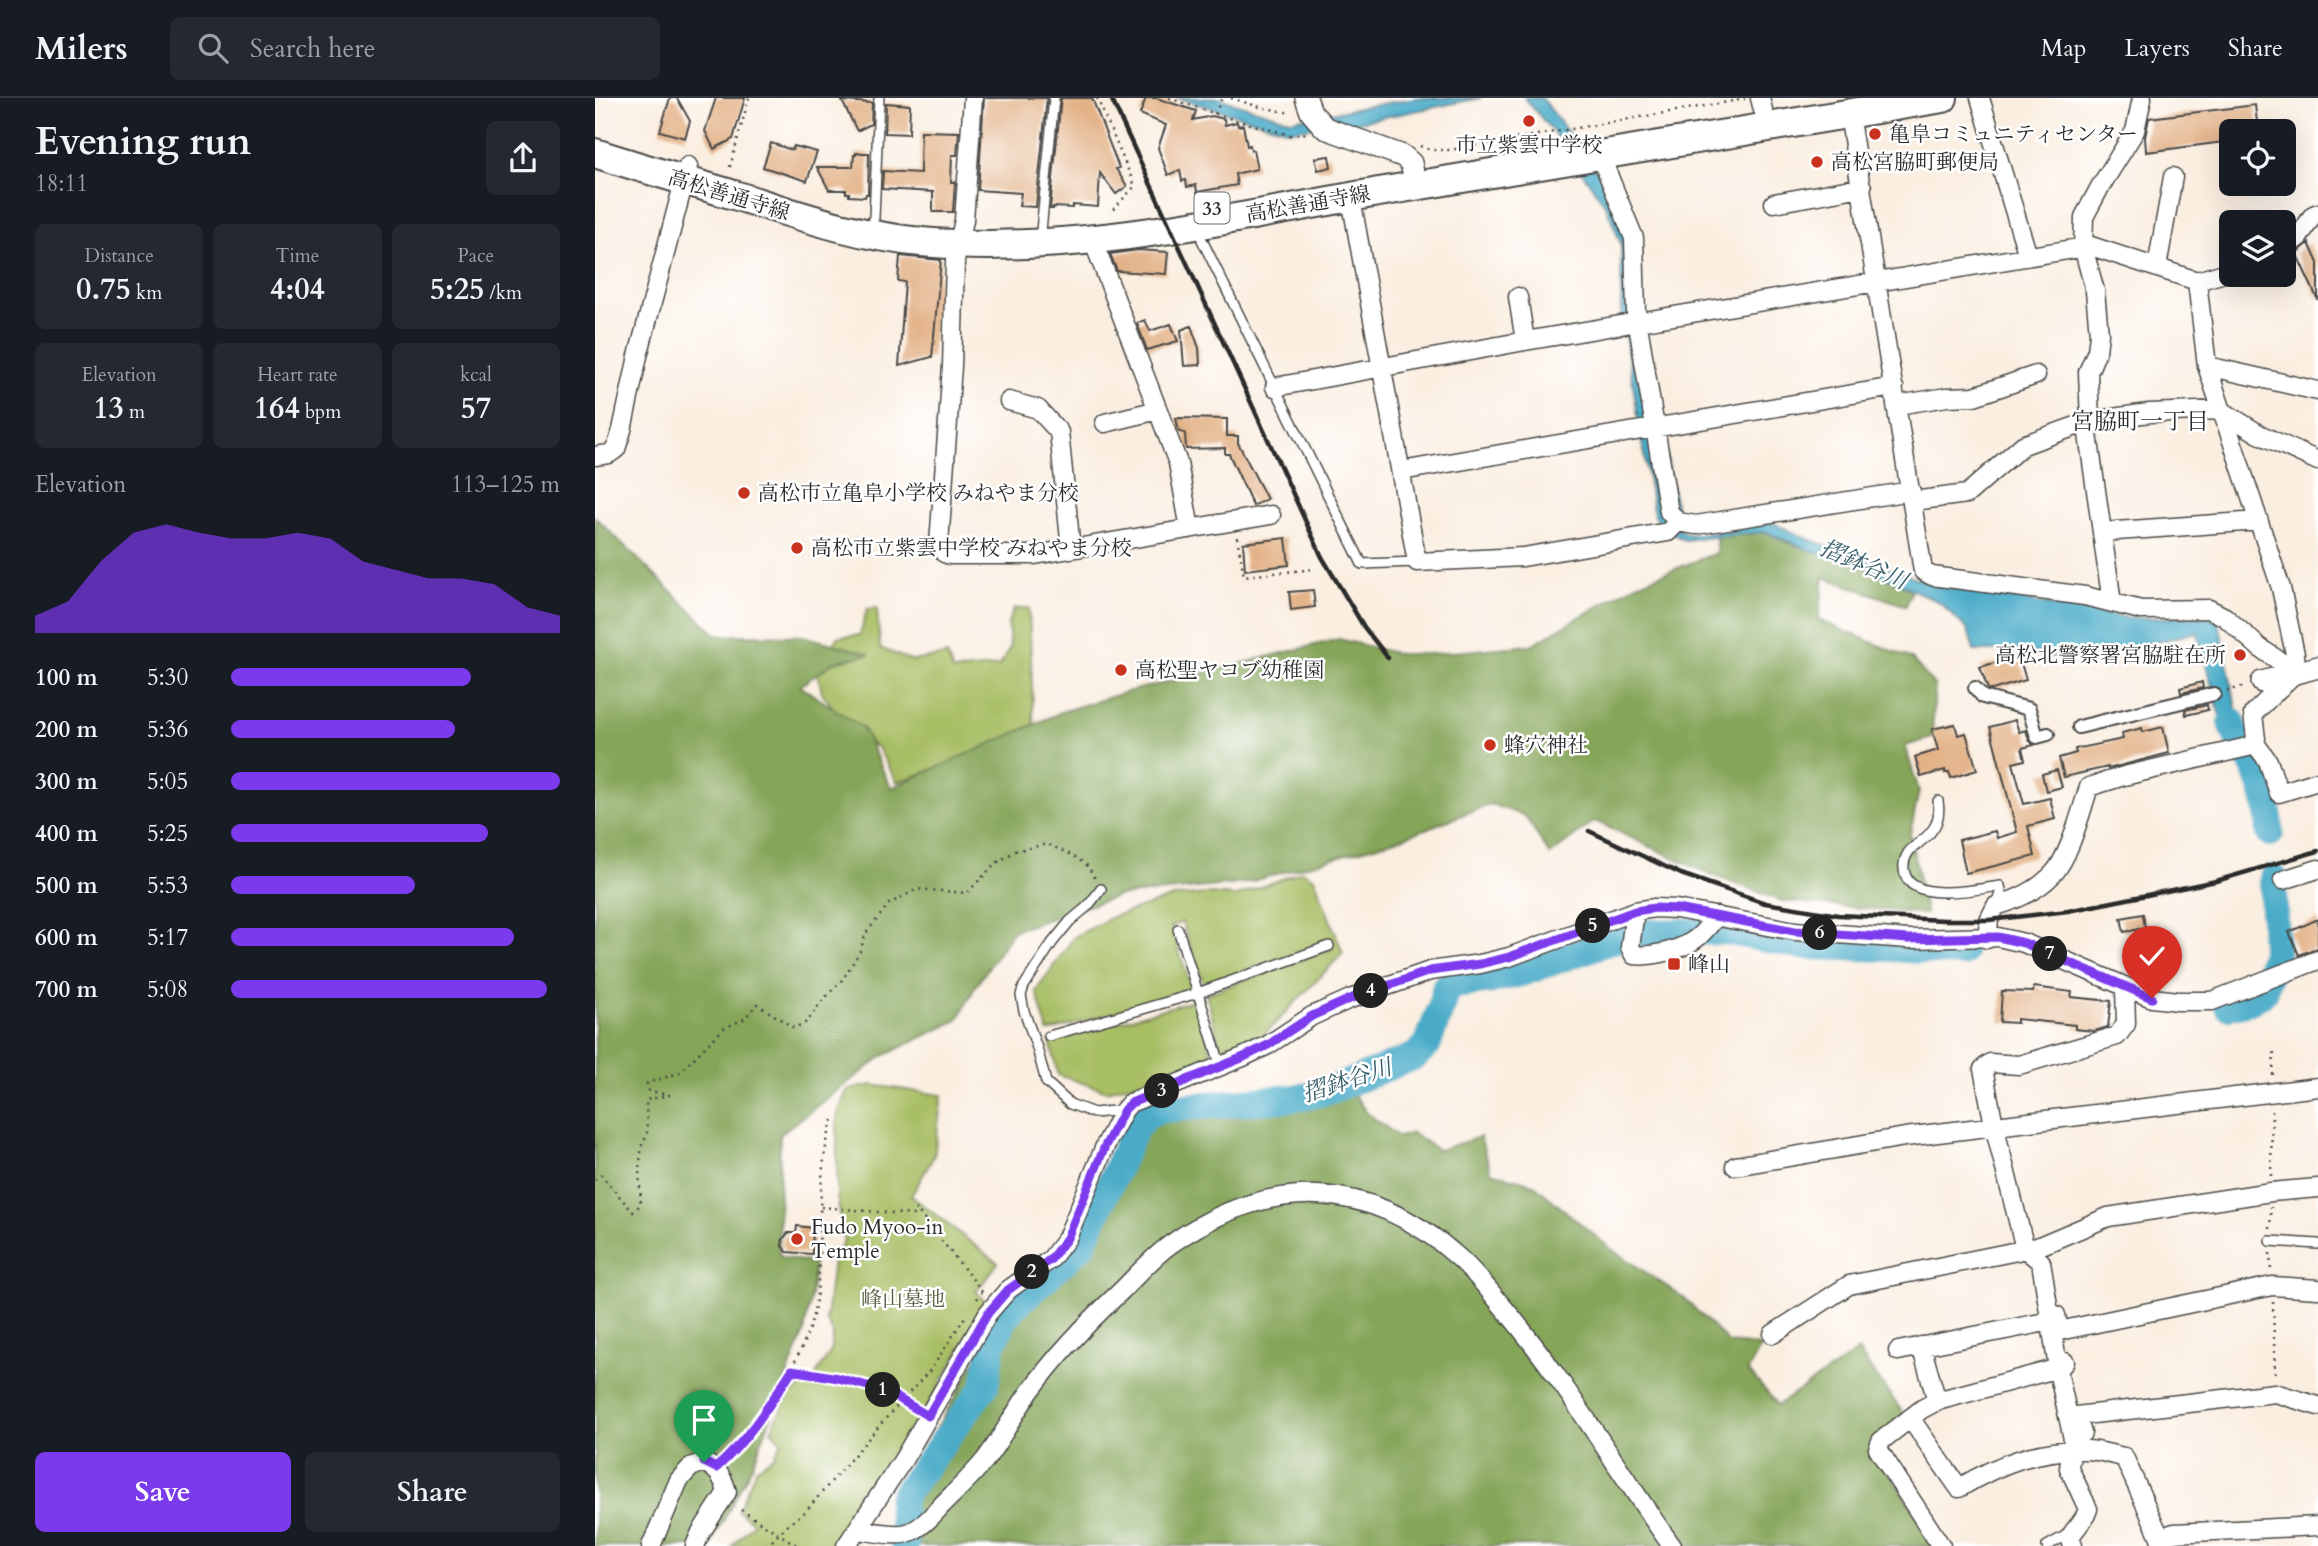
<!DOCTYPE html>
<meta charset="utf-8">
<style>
body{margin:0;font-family:Cardo,"Noto Serif JP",serif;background:#242831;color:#f1f3f6;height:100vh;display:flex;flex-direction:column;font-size:26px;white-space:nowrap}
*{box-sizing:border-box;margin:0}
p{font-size:23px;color:#9ea1a6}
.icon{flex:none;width:38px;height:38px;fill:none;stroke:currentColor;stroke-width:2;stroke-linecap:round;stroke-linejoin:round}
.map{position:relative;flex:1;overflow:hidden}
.side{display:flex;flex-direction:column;background:#171b24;width:595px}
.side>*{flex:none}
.tools{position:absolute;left:1624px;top:21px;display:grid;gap:14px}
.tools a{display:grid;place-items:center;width:77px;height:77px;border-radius:10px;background:#171b24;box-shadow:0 7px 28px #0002;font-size:35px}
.pin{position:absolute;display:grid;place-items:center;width:60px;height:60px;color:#fff;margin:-72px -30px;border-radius:50% 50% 50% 0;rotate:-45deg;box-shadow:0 0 7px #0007}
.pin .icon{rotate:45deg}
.km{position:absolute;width:35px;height:35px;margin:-18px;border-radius:50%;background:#222;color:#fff;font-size:19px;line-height:35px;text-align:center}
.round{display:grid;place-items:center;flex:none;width:74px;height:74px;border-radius:10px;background:#242831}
.overview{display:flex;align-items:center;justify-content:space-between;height:119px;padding:0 35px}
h1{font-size:38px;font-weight:600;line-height:52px}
.stats{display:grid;grid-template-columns:repeat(3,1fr);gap:10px;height:119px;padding:7px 35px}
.stats div{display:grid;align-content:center;border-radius:10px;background:#242831;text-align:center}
.stats b{font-size:30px;font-weight:600}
.stats small{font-size:19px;font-weight:400}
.stats p{font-size:19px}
.chart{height:196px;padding:14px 35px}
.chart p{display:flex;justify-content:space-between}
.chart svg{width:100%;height:126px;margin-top:7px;fill:#7c3aed;opacity:.7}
.cta{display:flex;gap:14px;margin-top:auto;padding:14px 35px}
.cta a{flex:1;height:80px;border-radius:10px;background:#7c3aed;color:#fff;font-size:28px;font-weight:600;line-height:80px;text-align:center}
.cta a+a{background:#242831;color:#f1f3f6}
ul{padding:0 35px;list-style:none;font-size:23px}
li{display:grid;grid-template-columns:112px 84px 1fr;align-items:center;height:52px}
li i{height:18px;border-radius:9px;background:#7c3aed}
header{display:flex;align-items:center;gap:42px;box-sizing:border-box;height:98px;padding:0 35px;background:#171b24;border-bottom:2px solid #363941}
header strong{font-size:33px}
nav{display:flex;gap:38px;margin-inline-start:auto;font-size:24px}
.search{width:490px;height:63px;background:#242831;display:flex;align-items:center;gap:18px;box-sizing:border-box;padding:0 24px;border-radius:10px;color:#9ea1a6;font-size:26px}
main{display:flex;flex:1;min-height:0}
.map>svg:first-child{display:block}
.green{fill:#a7be63;stroke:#697447;stroke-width:2}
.forest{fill:#85a559;stroke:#586842;stroke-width:2}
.water{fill:#49abc8;stroke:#3a6b7a;stroke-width:2}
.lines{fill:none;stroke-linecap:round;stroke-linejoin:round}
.river{stroke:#49abc8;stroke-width:28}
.building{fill:#e3b388}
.service-casing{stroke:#4a4846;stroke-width:12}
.pedestrian-casing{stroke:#4a4846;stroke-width:16}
.minor-casing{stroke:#4a4846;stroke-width:21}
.tertiary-casing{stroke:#4a4846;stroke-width:24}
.primary-casing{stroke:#4a4846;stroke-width:32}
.path{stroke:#4a4846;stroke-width:2.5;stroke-dasharray:2 5;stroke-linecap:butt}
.service{stroke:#fff;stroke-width:9}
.pedestrian{stroke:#fff;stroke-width:12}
.minor{stroke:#fff;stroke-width:18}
.tertiary{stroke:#fff;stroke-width:21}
.primary{stroke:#fff;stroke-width:28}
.rail{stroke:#2b2b2b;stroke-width:4.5}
.route-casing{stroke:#fff;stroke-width:14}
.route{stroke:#7c3aed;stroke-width:9}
.poi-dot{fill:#c8321e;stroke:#fff;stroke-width:2.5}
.labels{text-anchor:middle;stroke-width:5;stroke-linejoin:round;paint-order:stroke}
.shield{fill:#fff;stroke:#6b6b6b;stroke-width:2}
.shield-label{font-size:19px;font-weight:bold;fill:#2b2b2b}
.poi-label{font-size:21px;fill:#2b2b2b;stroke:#fff;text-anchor:start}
.street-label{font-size:21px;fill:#2b2b2b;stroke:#fff}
.park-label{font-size:21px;fill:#565e3f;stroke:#fff}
.neighbourhood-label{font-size:23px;fill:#2b2b2b;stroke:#fff}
.water-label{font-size:23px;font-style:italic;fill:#375e6a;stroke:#fff}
</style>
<header>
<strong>Milers</strong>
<div class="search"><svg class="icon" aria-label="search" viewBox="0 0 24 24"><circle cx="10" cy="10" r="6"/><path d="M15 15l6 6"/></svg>Search here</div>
<nav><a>Map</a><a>Layers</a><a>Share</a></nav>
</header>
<main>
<section class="side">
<div class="overview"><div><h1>Evening run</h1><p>18:11</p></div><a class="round"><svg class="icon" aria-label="share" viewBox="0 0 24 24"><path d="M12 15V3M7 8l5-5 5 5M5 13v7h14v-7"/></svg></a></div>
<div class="stats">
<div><p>Distance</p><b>0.75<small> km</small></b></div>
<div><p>Time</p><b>4:04</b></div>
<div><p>Pace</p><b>5:25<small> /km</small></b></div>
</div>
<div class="stats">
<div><p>Elevation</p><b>13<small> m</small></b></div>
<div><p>Heart rate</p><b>164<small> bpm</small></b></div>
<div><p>kcal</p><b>57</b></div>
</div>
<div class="chart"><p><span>Elevation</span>113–125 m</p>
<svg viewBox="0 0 160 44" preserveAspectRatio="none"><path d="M0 44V38L10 33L20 19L30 9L40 6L50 9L60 11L70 11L80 9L90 11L100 19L110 22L120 25L130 25L140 27L150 35L160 38V44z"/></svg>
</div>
<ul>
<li><b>100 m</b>5:30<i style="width:73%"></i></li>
<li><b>200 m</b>5:36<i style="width:68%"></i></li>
<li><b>300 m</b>5:05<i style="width:100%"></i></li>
<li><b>400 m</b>5:25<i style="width:78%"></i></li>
<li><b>500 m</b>5:53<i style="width:56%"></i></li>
<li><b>600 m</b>5:17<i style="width:86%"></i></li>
<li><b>700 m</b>5:08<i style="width:96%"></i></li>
</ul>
<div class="cta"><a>Save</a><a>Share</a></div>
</section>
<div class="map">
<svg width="1723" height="1448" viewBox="0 0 1723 1448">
<rect width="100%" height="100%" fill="#fff"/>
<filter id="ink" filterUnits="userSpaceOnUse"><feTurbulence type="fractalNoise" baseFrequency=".0143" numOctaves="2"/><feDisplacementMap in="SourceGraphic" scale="14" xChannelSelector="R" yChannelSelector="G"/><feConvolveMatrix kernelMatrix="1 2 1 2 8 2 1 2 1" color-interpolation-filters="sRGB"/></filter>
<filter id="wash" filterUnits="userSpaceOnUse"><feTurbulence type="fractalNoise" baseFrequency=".00686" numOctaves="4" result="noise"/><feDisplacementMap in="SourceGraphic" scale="28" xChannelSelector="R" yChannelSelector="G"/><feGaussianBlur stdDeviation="1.57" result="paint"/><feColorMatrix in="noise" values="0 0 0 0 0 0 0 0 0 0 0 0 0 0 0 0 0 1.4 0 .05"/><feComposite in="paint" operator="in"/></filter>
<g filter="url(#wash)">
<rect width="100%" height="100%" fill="#faeee0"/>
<path class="green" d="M282 510 285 550 317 563 352 557 358 573 404 568 415 550 413 525 419 511 434 510 439 637 302 684 283 650 257 634 227 595 222 571 243 539 265 537 272 511Z
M707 773 719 780 748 855 662 944 628 959 611 896 737 851 735 843 609 887 587 824 576 829 597 892 453 934 441 893 479 839 517 819 578 799 611 796 642 798Z
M600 902 619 964 579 979 568 977 512 993 463 977 455 943Z
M277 987 347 997 339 1058 316 1098 403 1165 381 1194 392 1205 290 1381 244 1448H137L159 1425 143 1413 161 1371 179 1358 187 1344 176 1332 193 1298 217 1283 236 1253 238 1235 231 1222 238 1162 249 1142 242 1097V1018L252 992Z"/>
<path class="forest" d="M0 419 121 537 208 538 275 556 239 564 205 588 268 630 296 690 469 613 532 594 744 541 804 556H836L936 547 1042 486 1121 455V439L1171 434 1191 444 1268 468 1317 492 1311 508 1229 479 1224 522 1317 561 1340 588 1337 640 1310 648 1324 693 1315 736 1331 816 1187 803 1112 775 1000 723 955 757 930 718 896 706 804 741 651 785 523 798 418 833 379 891 363 922 288 958 185 1036 184 1154 186 1159 219 1165 216 1198 209 1234 158 1366 115 1448H0Z
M718 991 758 995 771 1014 804 1039 817 1035 843 1052 885 1039 896 1074 938 1086 1016 1151 1089 1200 1134 1245 1166 1248 1153 1273 1183 1307 1263 1253 1309 1316 1278 1349 1341 1448H322L329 1435 293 1412 367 1287 410 1208 455 1175 485 1146 522 1049 544 1017 559 1007Z"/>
<path class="water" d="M582 0H623L696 22 820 0H886L759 25 694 32Z
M929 0H947L1008 81 1033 143 1085 432 1094 436H1105L1178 425 1215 442 1344 488 1534 520 1614 519 1624 524 1648 644 1633 647 1602 534 1554 546 1464 560 1427 553H1379L1373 532 1344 504 1268 468 1217 453 1171 434 1089 442 1069 430 1060 418 1058 411 1026 213V146L1011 108 955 30Z"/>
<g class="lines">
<path class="river" d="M1637 624C1641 643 1654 657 1662 675 1671 695 1674 713 1675 735
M1633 908 1655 903 1668 895 1680 855 1678 780
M310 1448 306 1403 310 1395 390 1288 397 1248 409 1221 419 1209 487 1147 541 1028 556 1014 569 1011 709 999 733 993 820 958 832 947 846 910 851 888 897 882 926 875 1021 841 1047 835 1130 833 1208 848 1298 850 1367 855"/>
</g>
<g id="blocks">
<path class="building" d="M75 0H82L95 23 90 40 65 33Z
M121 0H150L138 41 119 51 110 33Z
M389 0H452L441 109 424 108 426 95 383 92Z
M466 0H497L524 70 521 71 532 88 521 96 505 75 503 109 478 107V110L458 109V111H455Z
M551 0H561L601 13 598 22 617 18 629 21 630 27 642 24 643 28 648 27 652 48 655 47 656 52H658L662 71 640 76 642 87 602 94 601 87 592 89 591 82 587 83 585 72 573 77 563 50 571 27 545 16Z
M247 3 277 5 276 26 262 33Z
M291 5 315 7 314 36 290 35Z
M1660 7 1663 33H1636V43L1551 54 1550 39 1554 20Z
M326 33 364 34 362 57H357L356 84H360L358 114H338V94L287 91 288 73 325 75Z
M176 45 197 52 199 48 222 54 212 83 168 69Z
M261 55H274L273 96H271L270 99 254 98V95H251V92H234L222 69H258L259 57H261Z
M734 58 736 69 723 72 720 60Z
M1714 145 1723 165V202L1701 155Z
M543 152 573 154 571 176 522 173 515 156Z
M305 158 346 162 337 259 304 268 310 184 303 183Z
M550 222 555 233 576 226 583 243 552 252 542 225Z
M596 228 604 250 605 267 589 268 586 232Z
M581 320 632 321V338H643V345L672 401 658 408 634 356H630V350L591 351 590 335 584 334Z
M691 440 694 467 650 472 648 445Z
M718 492 720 509 696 512 694 494Z
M1424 558 1431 582 1397 592 1393 591 1385 569Z
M1607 584 1608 590 1586 595 1585 590Z
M1612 607 1613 612 1591 617 1590 612Z
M1420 622 1424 634 1431 632 1434 642 1439 647 1427 650 1430 662 1418 665 1429 706 1455 700 1460 721 1433 728 1440 758 1371 775 1364 742 1400 733 1402 740 1422 734 1395 629Z
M1360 626 1363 637 1371 635 1382 672 1356 680 1354 674 1350 675V672L1326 679 1320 659 1343 652 1337 631Z
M1568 629 1574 655 1513 671V669L1469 679 1464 660 1481 655 1480 651 1528 641 1527 635 1547 630 1548 634Z
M1462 672 1467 689 1451 693 1447 676Z
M1548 816 1550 830 1529 834 1526 820Z
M1723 821V850L1704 857 1694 834Z
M1439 889 1477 894 1476 899 1516 903 1513 929 1499 933 1480 931V927L1422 921V925L1405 924 1407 893 1438 894Z
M202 1128 218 1130 217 1156 192 1154 187 1148 188 1141 193 1135H201Z"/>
</g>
</g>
<g filter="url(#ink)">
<use href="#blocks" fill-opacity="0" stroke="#4a4846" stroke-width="2"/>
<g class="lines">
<g class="service-casing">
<path id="service" d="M279 120 284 0
M446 133 459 0
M607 142 767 466 822 464
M1343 703C1346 721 1340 733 1325 744 1321 748 1316 750 1313 755 1309 761 1308 769 1310 776 1318 805 1384 791 1405 788L1406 792 1401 807
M506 791 493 808 475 823 457 845 429 888 426 897 429 913 442 950 451 984 475 1006 499 1015 529 1012
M583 831 626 969
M454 938 603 895 734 848
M1675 1143 1723 1146
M1452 1448 1470 1438 1475 1440"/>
</g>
<g class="pedestrian-casing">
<path id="pedestrian" d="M1380 590 1388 599 1434 611 1442 639 1453 636
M1484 629 1619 596"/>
</g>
<g class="minor-casing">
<path id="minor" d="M378 0 369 122 360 163 357 268 344 446 349 455 355 457H440L676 417
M1165 0 1168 12
M1385 0 1433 158
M1254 16 1328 473 1337 478 1490 498 1546 512 1614 511 1630 519 1665 550 1701 574
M1005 57 1039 140 1041 215 1074 414 1083 424 1101 427 1316 393
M1179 105 1267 89
M757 106 822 464 928 459 1073 434 1083 424
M501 150 583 365 595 431
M1689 150 1704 139 1718 117 1723 115
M1562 169 1578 79
M923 199 930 243
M1612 268 1723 293
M680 289 930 243 1496 148 1602 183 1636 173
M414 303 443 311 464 334 476 451
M1302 307 1352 299 1379 298 1441 277
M1627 313 1664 336 1723 363
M510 325 563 312
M0 358 14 356 21 351 27 332 43 258 93 68
M806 373 1299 289
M1318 403 1372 396 1428 347 1495 323 1554 315 1627 312
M1507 434 1664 423
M1517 505 1492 329 1495 323 1493 274 1502 253 1504 236 1500 193 1488 149 1489 119 1505 89 1540 33 1547 0
M1659 644 1673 663 1684 695 1723 683
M1688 782 1723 771
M1040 813 1035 849 1039 857C1058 859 1088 852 1103 839 1110 833 1116 825 1122 818
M1392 841 1394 822 1401 808C1421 802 1443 792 1458 776 1475 758 1486 713 1494 689L1529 678 1657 648 1661 641 1658 616 1701 574 1700 556 1686 490 1612 268 1602 183
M1140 1068 1310 1039 1723 989
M1461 1217 1464 1233 1677 1188 1723 1191
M1178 1236 1254 1187 1442 1149 1513 1119 1676 1094 1723 1090
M1326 1248 1342 1303
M1303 1253 1456 1223
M1315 1320 1364 1390C1406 1365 1442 1351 1492 1352 1504 1352 1517 1357 1529 1359L1569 1448
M1487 1335 1481 1318 1680 1295 1723 1308
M262 1432C275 1433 301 1439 312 1435 326 1431 338 1417 347 1407 361 1393 377 1378 390 1362 407 1340 419 1315 436 1292 462 1257 491 1226 523 1196 540 1180 556 1160 576 1146 673 1078 774 1079 863 1159 880 1174 894 1192 908 1209 972 1284 1020 1369 1077 1448
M1565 1440 1579 1435 1723 1428
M56 1448 84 1382 96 1369 109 1364C123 1372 128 1379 132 1394L106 1434 100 1448
M251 1448 308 1362 393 1215 413 1192 456 1161 472 1140 510 1048 529 1012 535 1005 648 959 673 947 717 918 755 901 835 873 885 866 914 859 1040 813 1060 810 1081 811 1200 833 1313 841 1403 839 1429 845 1557 900 1584 903H1617L1723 862
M1346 1448 1283 1351 1286 1343 1327 1311 1342 1303 1464 1270 1470 1264
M1478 1448 1475 1440C1480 1428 1488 1427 1493 1411L1474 1370 1478 1341 1465 1282 1446 1164 1430 1151 1399 1027 1388 971 1395 965 1424 967 1522 938 1531 926 1530 890"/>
</g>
<g class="tertiary-casing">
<path id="tertiary" d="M711 0 716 14 730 30 808 58 816 65 821 88
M1667 584 1723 569"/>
</g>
<g class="primary-casing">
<path id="primary" d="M0 55C46 70 92 83 139 97 200 116 261 138 326 144 482 158 637 119 790 93 976 61 1163 32 1348 0"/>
</g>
<path class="path" d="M502 0 540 88 516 114
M574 0 630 19 695 37 712 35
M636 0 665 9 696 15
M620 16 627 0
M825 48 836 52H855L1150 1
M135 69 154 0
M642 439 649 478 721 471
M1632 593 1650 588
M1678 977 1679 952
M1676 1078 1677 1011
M0 1082 6 1077 38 1114 46 1106 44 1072 47 1047 52 1037 51 1002 74 997 54 993 52 985 84 975 129 930 149 921 162 906 199 930 212 924 227 903 248 881 265 853 271 835 294 806 322 791 372 795 400 766 420 753 452 746 477 757 493 768 501 782
M226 1109 319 1117 321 1111 388 1194
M1675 1131 1676 1109
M1675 1155 1676 1173
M382 1201 388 1192
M1678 1204 1680 1278
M197 1272 243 1280 291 1293 318 1310
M132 1361C142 1352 150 1339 158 1327 191 1282 220 1241 223 1183 226 1135 222 1066 238 1022
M146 1412 203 1448
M172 1448 194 1426 210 1414 292 1319 337 1270 370 1219"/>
<use href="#service" class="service"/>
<use href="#pedestrian" class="pedestrian"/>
<use href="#minor" class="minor"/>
<use href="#tertiary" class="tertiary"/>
<use href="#primary" class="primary"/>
<path class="rail" d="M516 0 727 459 769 529 793 560
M994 733 1086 776 1170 805 1243 817 1349 822H1394L1473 813 1621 783 1723 753"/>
</g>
</g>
<g class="lines" filter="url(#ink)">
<g class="route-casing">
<path id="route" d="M109 1364 121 1370C152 1343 175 1306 197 1272L243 1280 291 1293 333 1318 393 1215 413 1192 456 1161 472 1140 510 1048 529 1012 536 1005 649 959 673 947 717 918 755 901 835 873 885 866 914 859 1040 813 1060 810 1082 811 1200 833 1313 841 1403 839 1429 845 1557 900"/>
</g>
<use href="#route" class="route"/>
</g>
<g class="poi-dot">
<circle cx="934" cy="23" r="7"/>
<circle cx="1280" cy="36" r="7"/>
<circle cx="1222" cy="64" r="7"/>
<circle cx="149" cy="395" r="7"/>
<circle cx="202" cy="450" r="7"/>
<circle cx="1645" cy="557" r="7"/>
<circle cx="526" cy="572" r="7"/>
<circle cx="895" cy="647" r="7"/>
<rect x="1072" y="859" width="14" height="14" rx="3.5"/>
<circle cx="202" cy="1141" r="7"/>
</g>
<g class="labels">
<rect class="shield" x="599.5" y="94.5" width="35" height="31" rx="5"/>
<g class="shield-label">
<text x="617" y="117">33</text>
</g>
<g class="poi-label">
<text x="1294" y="43">亀阜コミュニティセンター</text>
<text x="934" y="54" text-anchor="middle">市立紫雲中学校</text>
<text x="1236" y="71">高松宮脇町郵便局</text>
<text x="163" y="402">高松市立亀阜小学校 みねやま分校</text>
<text x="216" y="457">高松市立紫雲中学校 みねやま分校</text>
<text x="1631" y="564" text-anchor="end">高松北警察署宮脇駐在所</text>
<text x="540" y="579">高松聖ヤコブ幼稚園</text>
<text x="909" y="654">蜂穴神社</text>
<text x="1093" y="873">峰山</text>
<text x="216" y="1136">Fudo Myoo-in<tspan x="216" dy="24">Temple</tspan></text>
</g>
<g class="street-label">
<text transform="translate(134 97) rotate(17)" y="7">高松善通寺線</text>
<text transform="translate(713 106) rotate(-10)" y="7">高松善通寺線</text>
</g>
<g class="park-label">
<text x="308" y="1208">峰山墓地</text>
</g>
<g class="neighbourhood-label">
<text x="1545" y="331">宮脇町一丁目</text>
</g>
<g class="water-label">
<text transform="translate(1269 466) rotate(23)" y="8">摺鉢谷川</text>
<text transform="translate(752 982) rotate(-18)" y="8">摺鉢谷川</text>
</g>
</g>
</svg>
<div class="tools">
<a><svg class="icon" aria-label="locate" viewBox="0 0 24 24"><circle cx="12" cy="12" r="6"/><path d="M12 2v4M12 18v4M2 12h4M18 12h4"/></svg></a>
<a><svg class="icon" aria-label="layers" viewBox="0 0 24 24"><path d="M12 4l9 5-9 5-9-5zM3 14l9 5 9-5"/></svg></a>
</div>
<div class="pin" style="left:109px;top:1364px;background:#1e9e55"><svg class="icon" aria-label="arrive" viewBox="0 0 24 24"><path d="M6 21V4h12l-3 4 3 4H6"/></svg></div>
<div class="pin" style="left:1557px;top:900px;background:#d93025"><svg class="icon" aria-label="check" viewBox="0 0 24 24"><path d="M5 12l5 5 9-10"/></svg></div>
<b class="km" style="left:288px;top:1292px">1</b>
<b class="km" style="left:437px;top:1174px">2</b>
<b class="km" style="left:567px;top:993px">3</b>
<b class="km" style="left:776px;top:893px">4</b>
<b class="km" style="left:998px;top:828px">5</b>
<b class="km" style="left:1225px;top:835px">6</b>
<b class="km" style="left:1455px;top:856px">7</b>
</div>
</main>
